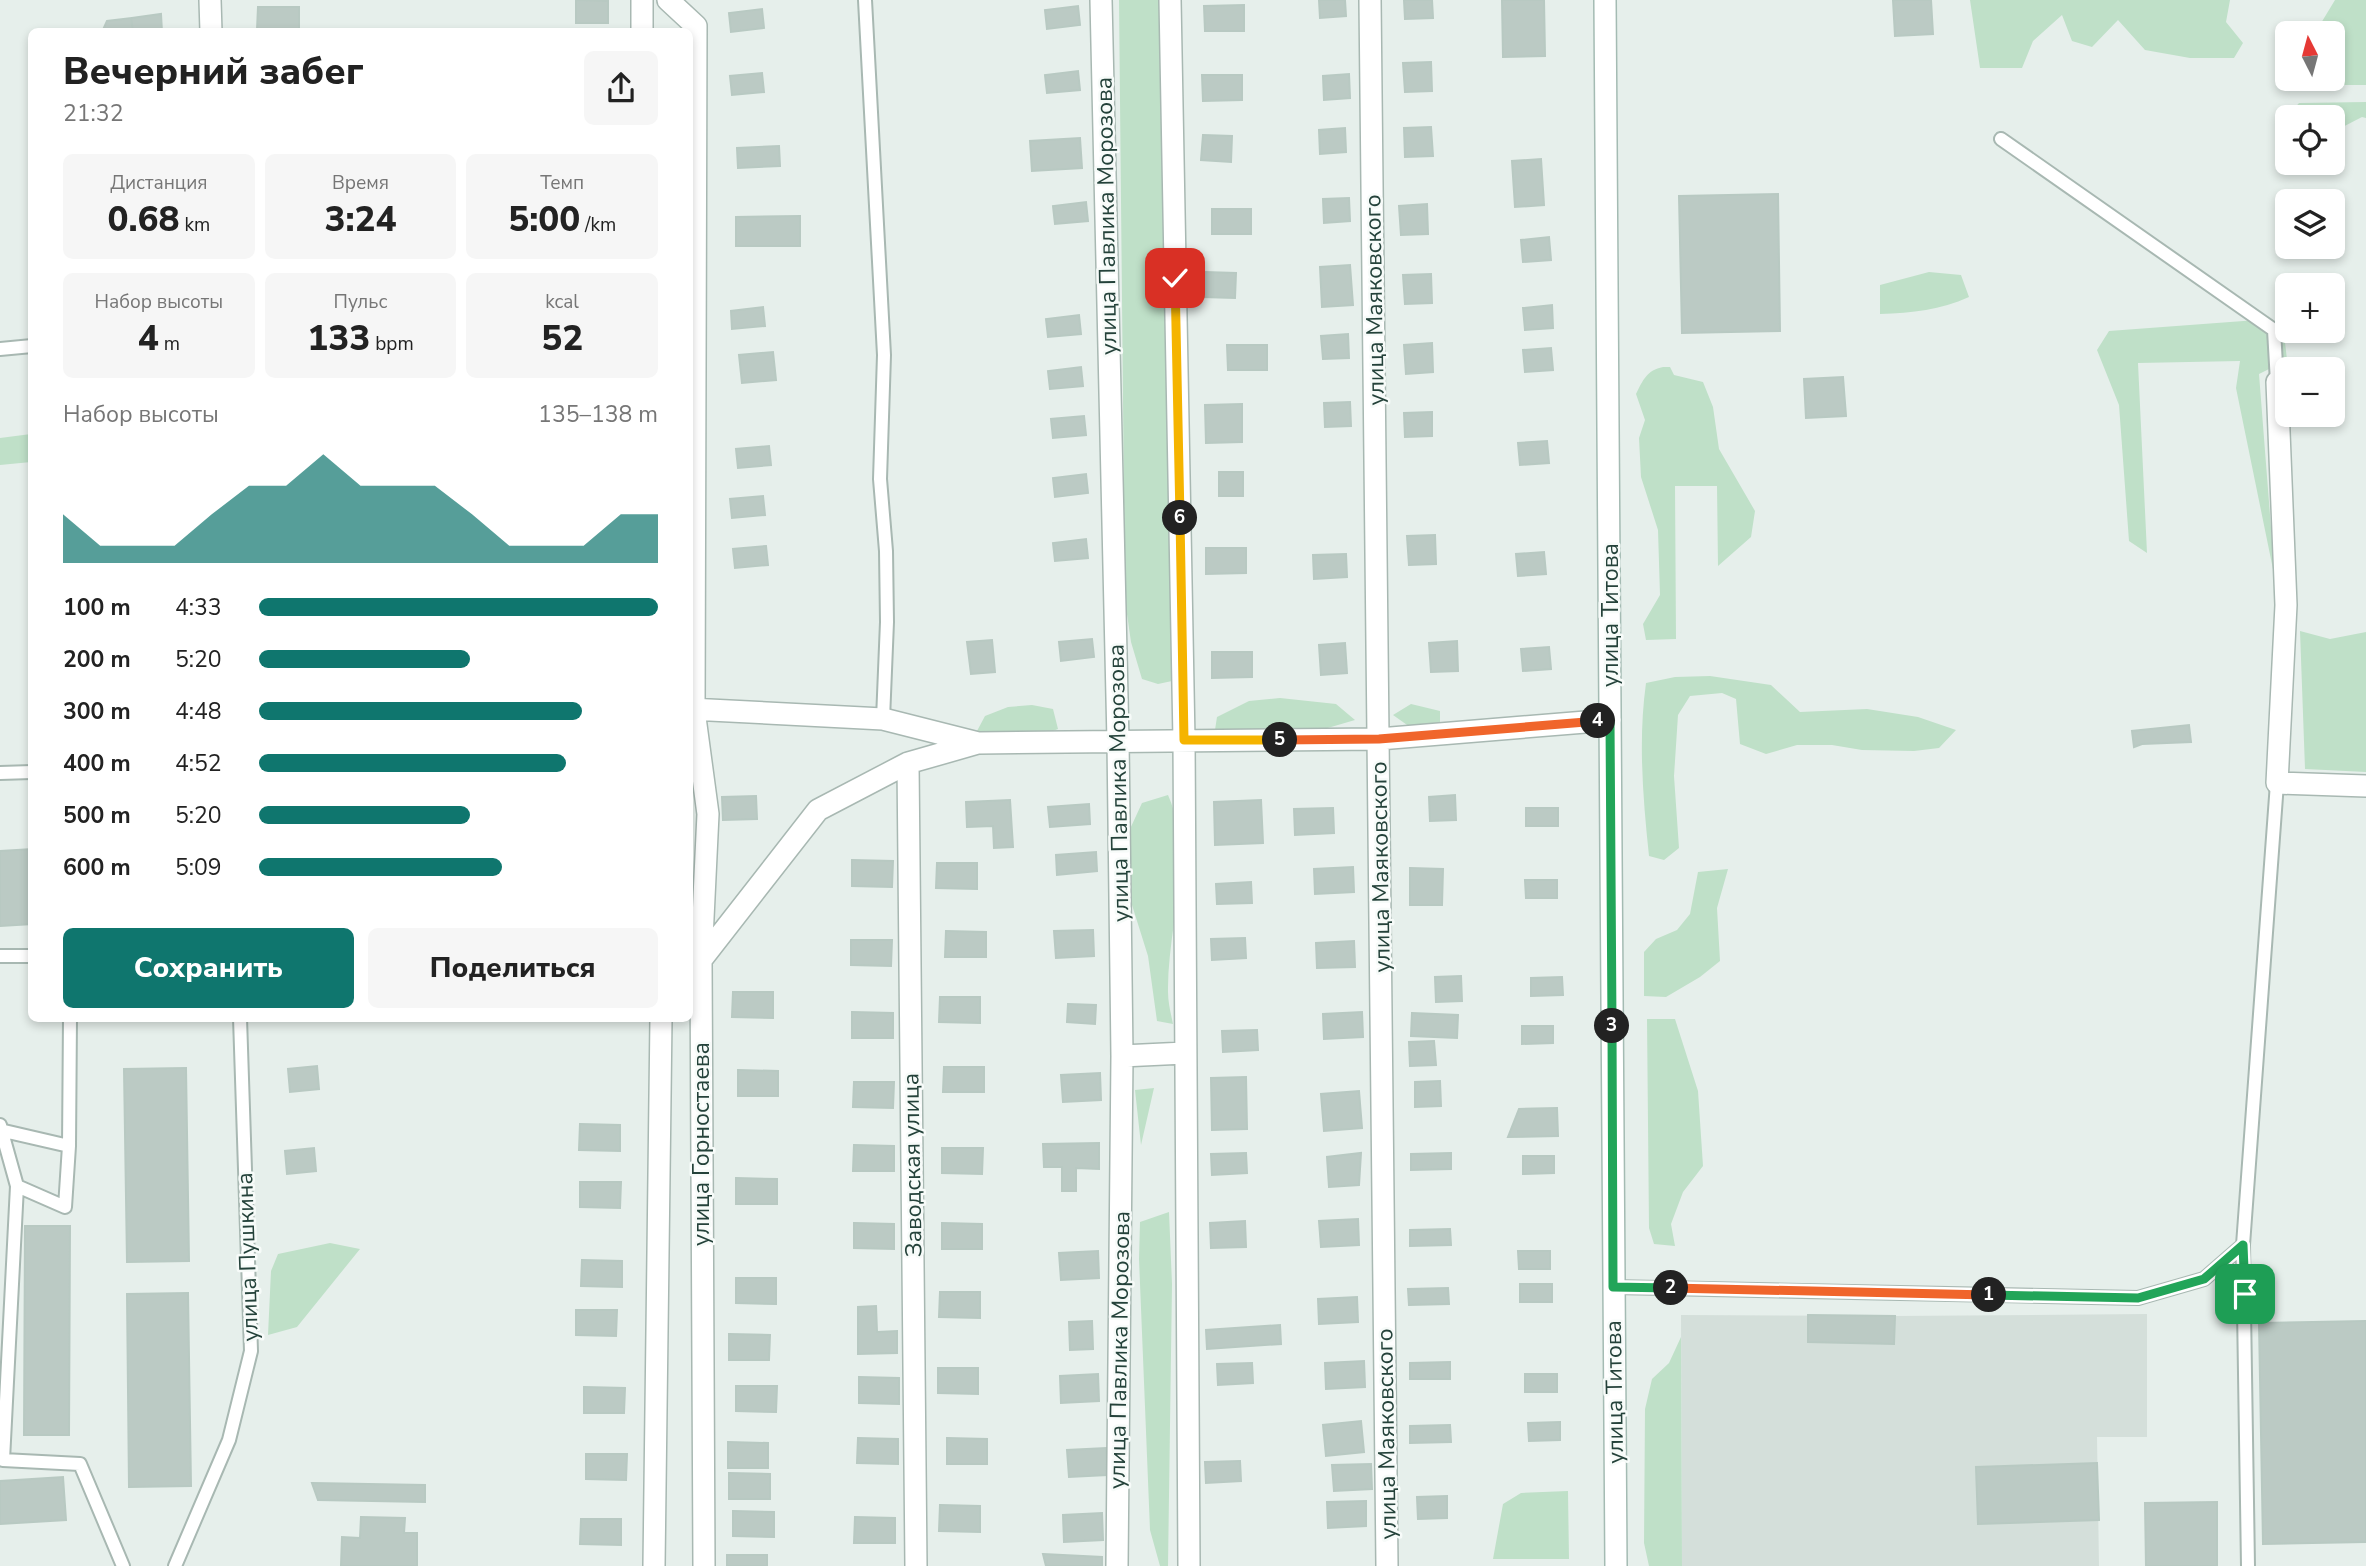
<!DOCTYPE html>
<html lang="ru">
<meta charset="utf-8">
<style>
body{margin:0;font-family:"Nunito Sans",sans-serif;background:#f6f6f6;color:#222;height:100vh;display:flex;flex-direction:column;font-size:26px;white-space:nowrap}
*{box-sizing:border-box;margin:0}
p{font-size:23px;color:#767676}
.icon{flex:none;width:38px;height:38px;fill:none;stroke:currentColor;stroke-width:2;stroke-linecap:round;stroke-linejoin:round}
.map{position:relative;flex:1;overflow:hidden}
.side{position:absolute;left:28px;top:28px;width:665px;height:994px;display:flex;flex-direction:column;background:#fff;border-radius:10px;box-shadow:0 4px 10px #0003}
.side>*{flex:none}
.needle{width:46px;rotate:354deg}
.buttons{position:absolute;left:2275px;top:21px;display:grid;gap:14px}
.buttons a{display:grid;place-items:center;width:70px;height:70px;border-radius:10px;background:#fff;box-shadow:0 4px 10px #0003;font-size:35px}
.pin{position:absolute;display:grid;place-items:center;width:60px;height:60px;color:#fff;margin:-30px;border-radius:14px;box-shadow:0 4px 10px #0006}
.km{position:absolute;width:35px;height:35px;margin:-18px;border-radius:50%;background:#222;color:#fff;font-size:19px;line-height:35px;text-align:center}
.round{display:grid;place-items:center;flex:none;width:74px;height:74px;border-radius:10px;background:#f6f6f6}
.overview{display:flex;align-items:center;justify-content:space-between;height:119px;padding:0 35px}
h1{font-size:38px;font-weight:800;line-height:52px}
.figures{display:grid;grid-template-columns:repeat(3,1fr);gap:10px;height:119px;padding:7px 35px}
.figures div{display:grid;align-content:center;border-radius:10px;background:#f6f6f6;text-align:center}
.figures b{font-size:35px;font-weight:800}
.figures small{font-size:19px;font-weight:400}
.figures p{font-size:19px}
.chart{height:196px;padding:14px 35px}
.chart p{display:flex;justify-content:space-between}
.chart svg{width:100%;height:126px;margin-top:7px;fill:#0f766e;opacity:.7}
.button{display:flex;gap:14px;margin-top:auto;padding:14px 35px}
.button a{flex:1;height:80px;border-radius:10px;background:#0f766e;color:#fff;font-size:28px;font-weight:800;line-height:80px;text-align:center}
.button a+a{background:#f6f6f6;color:#222}
ul{padding:0 35px;list-style:none;font-size:23px}
li{display:grid;grid-template-columns:112px 84px 1fr;align-items:center;height:52px}
li i{height:18px;border-radius:9px;background:#0f766e}
.map>svg:first-child{display:block}
.built{fill:#d4dfda}
.green{fill:#bfe0c8}
.building{fill:#bbcac4;stroke:#b8c9c2;stroke-width:2}
.lines{fill:none;stroke-linecap:round;stroke-linejoin:round}
.lane-casing{stroke:#a8b8b2;stroke-width:16}
.street-casing{stroke:#a8b8b2;stroke-width:24}
.secondary-casing{stroke:#a4bbb3;stroke-width:24}
.lane{stroke:#fff;stroke-width:12}
.street{stroke:#fff;stroke-width:21}
.secondary{stroke:#fff;stroke-width:21}
.split-1-casing{stroke:#fff;stroke-width:14}
.split-2-casing{stroke:#fff;stroke-width:14}
.split-3-casing{stroke:#fff;stroke-width:14}
.split-4-casing{stroke:#fff;stroke-width:14}
.split-5-casing{stroke:#fff;stroke-width:14}
.split-6-casing{stroke:#fff;stroke-width:14}
.split-7-casing{stroke:#fff;stroke-width:14}
.split-1{stroke:#22a559;stroke-width:9}
.split-2{stroke:#f0652b;stroke-width:9}
.split-3{stroke:#22a559;stroke-width:9}
.split-4{stroke:#22a559;stroke-width:9}
.split-5{stroke:#f0652b;stroke-width:9}
.split-6{stroke:#f5b400;stroke-width:9}
.split-7{stroke:#f5b400;stroke-width:9}
.labels{text-anchor:middle;stroke-width:5;stroke-linejoin:round;paint-order:stroke}
.street-label{font-size:23px;fill:#24423a;stroke:#f7fbf9}
</style>
<div class="map">
<svg width="2366" height="1566" viewBox="0 0 2366 1566">
<rect width="100%" height="100%" fill="#e6efeb"/>
<path class="built" d="M2147 1314V1437H2097L2099 1566H1682L1681 1315 1895 1316Z"/>
<path class="green" d="M1119 0H1165L1175 622 1172 681 1158 684 1142 679 1131 642 1125 600Z
M1970 0H2230L2226 22 2243 43 2234 58H2190L2145 50 2118 20 2092 47 2072 41 2062 15 2033 41 2022 68H1980Z
M2335 0H2366V85H2293L2294 79H2333V33H2315Z
M2366 102V118L2362 117 2333 132V117H2287V125L2283 121 2299 103Z
M1929 272 1961 275 1969 297C1940 310 1913 313 1880 314V285Z
M2257 320 2285 342 2287 360 2259 374 2275 579 2236 388 2240 361 2138 363 2147 553 2129 541 2119 405 2097 350 2109 331Z
M1663 367H1670L1674 375 1703 382 1713 407 1719 449 1755 511 1751 537 1718 566 1717 486H1675L1676 639 1646 640 1643 624 1660 595 1658 530 1641 477 1639 438 1645 420 1636 394C1643 380 1647 370 1663 367Z
M31 434V462L0 465V438Z
M2300 631 2330 639 2366 632V772L2305 769Z
M1710 676 1771 685 1800 712 1867 709 1918 717 1956 730 1939 748 1914 751 1862 750 1832 745H1797L1766 754 1740 744 1736 699 1722 693 1690 696 1678 715 1674 776 1679 848 1664 860 1649 856C1643 799 1638 740 1646 683L1675 677Z
M1280 698 1336 704 1355 720 1280 742H1232L1215 730 1217 717 1249 701Z
M1411 704 1440 711V724L1410 727 1393 715Z
M1032 705 1053 709 1058 729C1027 741 1007 746 977 731L985 716 1008 707Z
M1168 795C1195 856 1167 928 1168 992 1168 1003 1171 1014 1173 1024L1157 1021 1148 956 1132 905 1130 829 1142 803Z
M1728 869 1717 908 1720 961 1700 977 1666 997 1644 996V952L1656 939 1677 930 1690 914 1698 872Z
M1647 1019H1675L1698 1091 1703 1166 1683 1192 1671 1224 1675 1246 1654 1244 1649 1228Z
M1154 1088 1141 1145 1135 1090Z
M1169 1212 1172 1284 1168 1566H1160L1150 1530 1139 1259 1140 1222Z
M330 1243 360 1249 297 1327 268 1335 271 1271 278 1254Z
M1681 1337 1682 1566H1649L1644 1543 1645 1409 1652 1379 1669 1363Z
M1568 1491 1569 1559H1493L1503 1504 1521 1493Z"/>
<path class="building" d="M576 0 608 1V23H576Z
M1319 0H1345L1346 16 1320 18Z
M1404 0H1432L1433 18 1405 19Z
M1502 0H1544L1545 56 1503 57Z
M1893 0H1931L1933 34 1895 36Z
M1244 5V31H1205L1204 6Z
M1078 6 1080 25 1047 29 1045 10Z
M258 7H299V31L257 30Z
M762 9 764 28 731 32 729 13Z
M161 14 162 32H133L131 18Z
M131 18 133 32H102L107 21Z
M1431 62 1432 91 1405 92 1403 63Z
M1078 71 1080 90 1047 93 1045 75Z
M762 73 764 92 732 95 730 76Z
M1349 74 1350 98 1324 100 1323 76Z
M1202 75H1242V100L1203 101Z
M1431 127 1433 156 1405 157 1404 128Z
M1345 128 1346 152 1320 154 1319 130Z
M1203 135 1232 136 1231 162 1201 160Z
M1080 138 1082 168 1032 171 1030 141Z
M779 146 780 166 738 168 737 148Z
M1541 159 1544 205 1515 207 1512 161Z
M1778 194 1780 331 1682 333 1679 196Z
M1349 198 1350 221 1324 223 1323 199Z
M1086 202 1088 221 1055 224 1053 206Z
M1427 204 1428 234 1401 235 1399 206Z
M1212 209H1251V234H1212Z
M800 216V246H736V217Z
M1549 237 1551 260 1523 262 1521 240Z
M1350 265 1353 305 1322 307 1320 267Z
M1204 272 1236 273 1235 298 1203 297Z
M1431 274 1432 303 1405 304 1403 275Z
M1552 305 1553 328 1525 330 1523 308Z
M763 307 765 326 732 329 731 311Z
M1079 315 1081 334 1048 337 1046 319Z
M1348 334 1349 358 1323 359 1321 336Z
M1432 343 1433 372 1406 374 1404 345Z
M1227 345H1267V370H1228Z
M1551 348 1553 370 1525 372 1523 350Z
M773 352 776 380 742 383 739 355Z
M1081 367 1083 386 1050 389 1048 371Z
M1843 377 1846 416 1806 418 1804 379Z
M1350 402 1351 426 1325 427 1324 403Z
M1242 404V442L1206 443 1205 405Z
M1432 412V436L1405 437 1404 413Z
M1084 416 1086 435 1053 438 1051 419Z
M1547 441 1549 463 1520 465 1518 443Z
M769 446 771 465 738 468 736 449Z
M1219 472H1243V496H1219Z
M1086 474 1088 493 1055 497 1053 478Z
M763 496 765 515 732 518 730 499Z
M1435 535 1436 564 1409 565 1407 536Z
M1086 539 1088 558 1055 561 1053 543Z
M766 546 768 565 735 568 733 549Z
M1206 548H1246V573L1206 574Z
M1544 552 1546 574 1518 576 1516 554Z
M1346 554 1347 577 1314 579 1313 555Z
M1092 639 1094 657 1061 661 1059 642Z
M992 640 995 672 971 674 967 642Z
M1457 641 1458 671 1431 672 1429 643Z
M1345 643 1347 673 1321 675 1319 645Z
M1549 647 1551 669 1523 671 1521 649Z
M1212 652H1252V677L1212 678Z
M2189 725 2191 742 2142 744 2134 747 2132 731Z
M1455 795 1456 820 1430 821 1429 797Z
M756 796 757 819 723 820 722 797Z
M1010 800 1013 847 994 848 993 826 967 827 966 802Z
M1261 800 1263 843 1215 845 1214 802Z
M1089 804 1090 824 1050 827 1048 807Z
M1333 808 1334 833 1295 835 1294 809Z
M1526 808H1558V826H1526Z
M32 849V924L0 926V851Z
M1096 852 1097 871 1057 875 1056 855Z
M852 860 893 861 892 887 852 886Z
M937 863H977V889L936 888Z
M1353 867 1354 892 1315 894 1314 869Z
M1410 868 1443 869 1442 905H1410Z
M1525 880H1557V898H1526Z
M1251 882 1252 903 1217 904 1216 884Z
M1093 930 1094 956 1056 958 1054 931Z
M946 931 986 932V957H945Z
M1245 938 1246 958 1212 960 1211 939Z
M851 940H892L891 966 851 965Z
M1354 941 1355 967 1317 968 1316 943Z
M1461 976 1462 1001 1436 1002 1435 977Z
M1562 977 1563 995 1531 996V978Z
M733 992H773V1018L732 1017Z
M940 997H980V1023L939 1022Z
M1068 1004 1096 1005 1095 1024 1067 1022Z
M852 1012 893 1013V1038H852Z
M1362 1012 1363 1037 1324 1039 1323 1014Z
M1412 1013 1458 1015 1457 1038 1411 1036Z
M115 1018H191V1021H115Z
M1522 1026H1553V1043L1522 1044Z
M1257 1030 1258 1050 1223 1052 1222 1031Z
M1434 1041 1436 1065 1410 1066 1409 1042Z
M317 1066 319 1089 290 1092 288 1069Z
M944 1067H984V1092H943Z
M186 1068 189 1261 127 1262 124 1069Z
M738 1070 778 1071V1096H738Z
M1100 1073 1101 1100 1063 1102 1061 1075Z
M1246 1077 1247 1129 1212 1130 1211 1078Z
M1440 1081 1441 1106 1415 1107V1082Z
M854 1082H894L893 1108 853 1107Z
M1359 1091 1362 1128 1324 1131 1321 1094Z
M1557 1108 1558 1136 1508 1137 1519 1109Z
M580 1124 620 1125V1151L579 1150Z
M1099 1143V1169L1076 1168V1191H1062V1167H1044L1043 1144Z
M854 1145 894 1146V1171H853Z
M314 1148 316 1171 287 1174 285 1151Z
M942 1148H983L982 1174 942 1173Z
M1246 1153 1247 1173 1212 1175 1211 1154Z
M1361 1153 1359 1185 1329 1187 1327 1157Z
M1451 1153V1169L1411 1170V1154Z
M1523 1156H1554V1173L1523 1174Z
M736 1178 777 1179V1204H736Z
M580 1182H621L620 1208 580 1207Z
M1358 1219 1359 1245 1321 1247 1319 1221Z
M1245 1221 1246 1247 1211 1248 1210 1223Z
M854 1223 894 1224V1249L854 1248Z
M942 1223 982 1224V1249H942Z
M25 1226H70L69 1435H24Z
M1450 1229 1451 1245 1410 1246V1230Z
M1098 1251 1099 1278 1061 1280 1059 1253Z
M1518 1251H1550V1269H1519Z
M582 1260 622 1261V1287L581 1286Z
M736 1278H776V1304L736 1303Z
M1520 1284H1552V1302H1520Z
M1448 1288 1449 1304 1409 1305 1408 1289Z
M940 1292H980V1318L939 1317Z
M188 1293 191 1486 129 1487 127 1294Z
M1357 1297 1358 1322 1319 1324 1318 1299Z
M876 1306 877 1332 897 1331V1353L858 1354V1307Z
M576 1310H617L616 1336 576 1335Z
M1808 1315 1895 1316 1894 1344 1808 1342Z
M1092 1321 1093 1349 1070 1350 1069 1322Z
M2366 1321V1542L2263 1544 2259 1323Z
M1280 1325 1281 1344 1207 1349 1206 1330Z
M729 1334 770 1335 769 1360H729Z
M1364 1361 1365 1387 1326 1389 1325 1363Z
M1450 1362V1379H1410V1363Z
M1252 1363 1253 1383 1218 1385 1217 1364Z
M938 1368H978V1394L938 1393Z
M1098 1374 1099 1401 1061 1403 1060 1376Z
M1525 1374H1557V1392H1525Z
M859 1377 899 1378V1404L859 1403Z
M736 1386H777L776 1412 736 1411Z
M584 1387 625 1388 624 1413H584Z
M1361 1421 1364 1452 1326 1456 1323 1425Z
M1560 1422V1440L1529 1441 1528 1423Z
M1450 1425 1451 1442 1410 1443V1426Z
M858 1438 898 1439V1464L857 1463Z
M947 1438 987 1439V1464H947Z
M728 1442 768 1443V1468H728Z
M1106 1448 1107 1475 1069 1477 1067 1450Z
M586 1454H627L626 1480 586 1479Z
M1240 1461 1241 1481 1206 1483 1205 1462Z
M2097 1463 2099 1520 1978 1524 1976 1467Z
M1371 1464 1372 1489 1334 1491 1332 1465Z
M729 1473 770 1474V1499H729Z
M63 1477 66 1520 0 1524V1481Z
M312 1483 425 1485V1502L318 1500Z
M1447 1496V1518L1418 1519 1417 1497Z
M1366 1501V1526L1328 1528 1327 1502Z
M2217 1502V1566H2146L2145 1503Z
M940 1505 980 1506V1532L939 1531Z
M733 1511 774 1512V1537L733 1536Z
M1102 1513 1103 1540 1064 1542 1063 1515Z
M361 1517 405 1518 404 1533H417V1566H341L342 1537 360 1538Z
M855 1517 895 1518V1543H854Z
M581 1519H621V1545L580 1544Z
M1043 1554 1102 1557V1566H1046Z
M727 1555H767V1566H727Z"/>
<g class="lines">
<g class="lane-casing">
<path id="lane" d="M865 0 884 355 880 479 886 551 887 622 883 719
M2001 139 2274 330 2277 382
M0 349 32 346
M0 773 32 772
M0 956H32
M0 1125 17 1186
M0 1130 69 1146 70 1018
M69 1146 65 1207 17 1186 3 1460 80 1464 123 1566
M2243 1245 2277 783
M1613 1287 2138 1298 2204 1279 2243 1245 2248 1566
M175 1566 229 1440 251 1351 240 1018"/>
</g>
<g class="street-casing">
<path id="street" d="M210 0 211 32
M642 0V32
M668 0 696 26 694 710 708 814 701 960
M1101 0 1118 741 1122 1056 1117 1566
M1170 0 1184 740 1189 1566
M1370 0 1387 1566
M2277 382 2286 605 2277 783 2366 786
M690 709 883 719 978 743 1379 739 1610 720
M908 763 916 1566
M1122 1056 1185 1053
M654 1566 661 1018
M704 1566 701 960 818 810 908 763 978 743"/>
</g>
<g class="secondary-casing">
<path id="secondary" d="M1605 0 1616 1566"/>
</g>
<use href="#lane" class="lane"/>
<use href="#street" class="street"/>
<use href="#secondary" class="secondary"/>
</g>
<g class="lines">
<g class="split-1-casing">
<path id="split-1" d="M1989 1295 2138 1298 2204 1279 2243 1245 2245 1294"/>
</g>
<g class="split-2-casing">
<path id="split-2" d="M1671 1288 1989 1295"/>
</g>
<g class="split-3-casing">
<path id="split-3" d="M1612 1026 1613 1287 1671 1288"/>
</g>
<g class="split-4-casing">
<path id="split-4" d="M1598 721 1610 720 1612 1026"/>
</g>
<g class="split-5-casing">
<path id="split-5" d="M1280 740 1379 739 1598 721"/>
</g>
<g class="split-6-casing">
<path id="split-6" d="M1180 518 1184 740H1280"/>
</g>
<g class="split-7-casing">
<path id="split-7" d="M1175 278 1180 518"/>
</g>
<use href="#split-1" class="split-1"/>
<use href="#split-2" class="split-2"/>
<use href="#split-3" class="split-3"/>
<use href="#split-4" class="split-4"/>
<use href="#split-5" class="split-5"/>
<use href="#split-6" class="split-6"/>
<use href="#split-7" class="split-7"/>
</g>
<g class="labels">
<g class="street-label">
<text transform="translate(1106 216) rotate(-91)" y="8">улица Павлика Морозова</text>
<text transform="translate(1374 300) rotate(-91)" y="8">улица Маяковского</text>
<text transform="translate(1610 615) rotate(-90)" y="8">улица Титова</text>
<text transform="translate(1118 783) rotate(-91)" y="8">улица Павлика Морозова</text>
<text transform="translate(1380 867) rotate(-91)" y="8">улица Маяковского</text>
<text transform="translate(701 1144) rotate(-90)" y="8">улица Горностаева</text>
<text transform="translate(912 1165) rotate(-91)" y="8">Заводская улица</text>
<text transform="translate(247 1257) rotate(-92)" y="8">улица Пушкина</text>
<text transform="translate(1119 1350) rotate(-89)" y="8">улица Павлика Морозова</text>
<text transform="translate(1614 1392) rotate(-91)" y="8">улица Титова</text>
<text transform="translate(1386 1434) rotate(-91)" y="8">улица Маяковского</text>
</g>
</g>
</svg>
<div class="buttons">
<a><svg class="needle" viewBox="-14 -14 28 28"><path d="M0-13l5 13h-10z" fill="#e53935"/><path d="M0 13l5-13h-10z" fill="#767676"/></svg></a>
<a><svg class="icon" aria-label="locate" viewBox="0 0 24 24"><circle cx="12" cy="12" r="6"/><path d="M12 2v4M12 18v4M2 12h4M18 12h4"/></svg></a>
<a><svg class="icon" aria-label="layers" viewBox="0 0 24 24"><path d="M12 4l9 5-9 5-9-5zM3 14l9 5 9-5"/></svg></a>
<a>+</a>
<a>−</a>
</div>
<div class="pin" style="left:2245px;top:1294px;background:#1e9e55"><svg class="icon" aria-label="arrive" viewBox="0 0 24 24"><path d="M6 21V4h12l-3 4 3 4H6"/></svg></div>
<div class="pin" style="left:1175px;top:278px;background:#d93025"><svg class="icon" aria-label="check" viewBox="0 0 24 24"><path d="M5 12l5 5 9-10"/></svg></div>
<b class="km" style="left:1989px;top:1295px">1</b>
<b class="km" style="left:1671px;top:1288px">2</b>
<b class="km" style="left:1612px;top:1026px">3</b>
<b class="km" style="left:1598px;top:721px">4</b>
<b class="km" style="left:1280px;top:740px">5</b>
<b class="km" style="left:1180px;top:518px">6</b>
<section class="side">
<div class="overview"><div><h1>Вечерний забег</h1><p>21:32</p></div><a class="round"><svg class="icon" aria-label="share" viewBox="0 0 24 24"><path d="M12 15V3M7 8l5-5 5 5M5 13v7h14v-7"/></svg></a></div>
<div class="figures">
<div><p>Дистанция</p><b>0.68<small> km</small></b></div>
<div><p>Время</p><b>3:24</b></div>
<div><p>Темп</p><b>5:00<small> /km</small></b></div>
</div>
<div class="figures">
<div><p>Набор высоты</p><b>4<small> m</small></b></div>
<div><p>Пульс</p><b>133<small> bpm</small></b></div>
<div><p>kcal</p><b>52</b></div>
</div>
<div class="chart"><p><span>Набор высоты</span>135–138 m</p>
<svg viewBox="0 0 160 44" preserveAspectRatio="none"><path d="M0 44V27L10 38L20 38L30 38L40 27L50 17L60 17L70 6L80 17L90 17L100 17L110 27L120 38L130 38L140 38L150 27L160 27V44z"/></svg>
</div>
<ul>
<li><b>100 m</b>4:33<i style="width:100%"></i></li>
<li><b>200 m</b>5:20<i style="width:53%"></i></li>
<li><b>300 m</b>4:48<i style="width:81%"></i></li>
<li><b>400 m</b>4:52<i style="width:77%"></i></li>
<li><b>500 m</b>5:20<i style="width:53%"></i></li>
<li><b>600 m</b>5:09<i style="width:61%"></i></li>
</ul>
<div class="button"><a>Сохранить</a><a>Поделиться</a></div>
</section>
</div>
